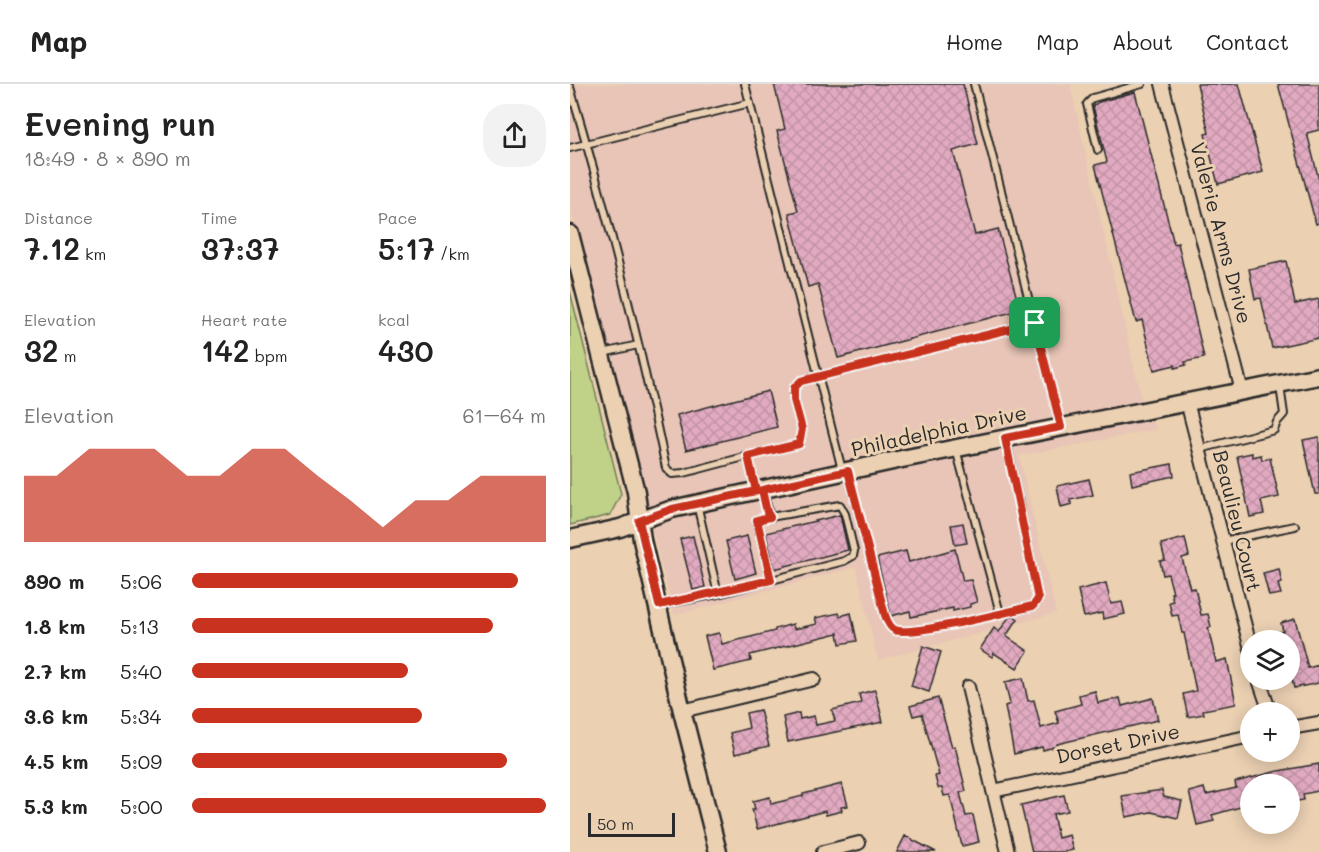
<!DOCTYPE html>
<meta charset="utf-8">
<style>
body{margin:0;font-family:Mali,sans-serif;background:#f2f2f2;color:#222;height:100vh;display:flex;flex-direction:column;font-size:22px;white-space:nowrap}
*{box-sizing:border-box;margin:0}
p{font-size:20px;color:#767676}
.icon{flex:none;width:33px;height:33px;fill:none;stroke:currentColor;stroke-width:2;stroke-linecap:round;stroke-linejoin:round}
.map{position:relative;flex:1;overflow:hidden}
.sheet{display:flex;flex-direction:column;background:#fff;width:570px}
.sheet>*{flex:none}
.tools{position:absolute;left:670px;top:546px;display:grid;gap:12px}
.tools a{display:grid;place-items:center;width:60px;height:60px;border-radius:50%;background:#fff;box-shadow:0 3px 15px #0003;font-size:30px}
.scale{position:absolute;left:18px;bottom:15px;width:87px;box-sizing:border-box;padding-left:6px;border:3px solid #2b2b2b;border-top:0;font-size:16px;line-height:21px;white-space:nowrap;color:#2b2b2b;-webkit-text-stroke:4px #ebd0b2;paint-order:stroke}
.pin{position:absolute;display:grid;place-items:center;width:51px;height:51px;color:#fff;margin:-26px;border-radius:12px;box-shadow:0 3px 9px #0006}
.round{display:grid;place-items:center;flex:none;width:63px;height:63px;border-radius:24px;background:#f2f2f2}
.overview{display:flex;align-items:center;justify-content:space-between;height:102px;padding:0 24px}
h1{font-size:33px;font-weight:600;line-height:45px}
.metrics{display:grid;grid-template-columns:repeat(3,1fr);gap:9px;height:102px;padding:6px 24px}
.metrics div{display:grid;align-content:center}
.metrics b{font-size:30px;font-weight:600}
.metrics small{font-size:16px;font-weight:400}
.metrics p{font-size:16px}
.chart{height:168px;padding:12px 24px}
.chart p{display:flex;justify-content:space-between}
.chart svg{width:100%;height:108px;margin-top:6px;fill:#c8321e;opacity:.7}
ul{padding:0 24px;list-style:none;font-size:20px}
li{display:grid;grid-template-columns:96px 72px 1fr;align-items:center;height:45px}
li i{height:15px;border-radius:8px;background:#c8321e}
header{display:flex;align-items:center;gap:36px;box-sizing:border-box;height:84px;padding:0 30px;background:#fff;border-bottom:2px solid #e0e0e0}
header strong{font-size:28px}
nav{display:flex;gap:33px;margin-inline-start:auto;font-size:21px}
main{display:flex;flex:1;min-height:0}
.map>svg:first-child{display:block}
.built{fill:#e8c5b6}
.grass{fill:#bfd288;stroke:#757e5a;stroke-width:1.5}
.building{fill:url(#building-cross-hatch);stroke:#2b2b2b;stroke-width:1.5}
.lines{fill:none;stroke-linecap:round;stroke-linejoin:round}
.lane-casing{stroke:#2b2b2b;stroke-width:10}
.street-casing{stroke:#2b2b2b;stroke-width:16}
.secondary-casing{stroke:#2b2b2b;stroke-width:21}
.lane{stroke:#ebd0b2;stroke-width:6}
.street{stroke:#ebd0b2;stroke-width:12}
.secondary{stroke:#ebd0b2;stroke-width:16}
.route-casing{stroke:#fff;stroke-width:12}
.route{stroke:#c8321e;stroke-width:8}
.labels{text-anchor:middle;stroke-width:6;stroke-linejoin:round;paint-order:stroke}
.street-label{font-size:20px;fill:#2b2b2b;stroke:#ebd0b2}
</style>
<header>
<strong>Map</strong>
<nav><a>Home</a><a>Map</a><a>About</a><a>Contact</a></nav>
</header>
<main>
<section class="sheet">
<div class="overview"><div><h1>Evening run</h1><p>18:49 · 8 × 890 m</p></div><a class="round"><svg class="icon" aria-label="share" viewBox="0 0 24 24"><path d="M12 15V3M7 8l5-5 5 5M5 13v7h14v-7"/></svg></a></div>
<div class="metrics">
<div><p>Distance</p><b>7.12<small> km</small></b></div>
<div><p>Time</p><b>37:37</b></div>
<div><p>Pace</p><b>5:17<small> /km</small></b></div>
</div>
<div class="metrics">
<div><p>Elevation</p><b>32<small> m</small></b></div>
<div><p>Heart rate</p><b>142<small> bpm</small></b></div>
<div><p>kcal</p><b>430</b></div>
</div>
<div class="chart"><p><span>Elevation</span>61–64 m</p>
<svg viewBox="0 0 160 44" preserveAspectRatio="none"><path d="M0 44V17L10 17L20 6L30 6L40 6L50 17L60 17L70 6L80 6L90 17L100 27L110 38L120 27L130 27L140 17L150 17L160 17V44z"/></svg>
</div>
<ul>
<li><b>890 m</b>5:06<i style="width:92%"></i></li>
<li><b>1.8 km</b>5:13<i style="width:85%"></i></li>
<li><b>2.7 km</b>5:40<i style="width:61%"></i></li>
<li><b>3.6 km</b>5:34<i style="width:65%"></i></li>
<li><b>4.5 km</b>5:09<i style="width:89%"></i></li>
<li><b>5.3 km</b>5:00<i style="width:100%"></i></li>
</ul>
</section>
<div class="map">
<svg width="749" height="768" viewBox="0 0 749 768">
<defs>
<pattern id="building-cross-hatch" width="8" height="8" patternUnits="userSpaceOnUse" patternTransform="scale(1.5)"><rect width="8" height="8" fill="#e1aac0"/><path d="M0 0l8 8M0 8l8-8" fill="none" stroke="#c192a5"/></pattern>
</defs>
<rect width="100%" height="100%" fill="#ebd0b2"/>
<filter id="ink" filterUnits="userSpaceOnUse"><feTurbulence type="fractalNoise" baseFrequency=".0167" numOctaves="2"/><feDisplacementMap in="SourceGraphic" scale="12" xChannelSelector="R" yChannelSelector="G"/><feConvolveMatrix kernelMatrix="1 2 1 2 8 2 1 2 1" color-interpolation-filters="sRGB"/></filter>
<g filter="url(#ink)">
<path class="built" d="M0 0H500L574 327 587 345 449 372 486 529 308 576 286 483 104 531 0 122Z"/>
<path class="grass" d="M0 207 51 410 40 431 0 441Z"/>
<path class="building" d="M204 0H393L408 60 383 67 405 151 428 145 450 226 268 274 248 200 238 203 219 129 228 127 207 47 215 45Z
M627 0H669L693 88 648 100 635 50 639 49Z
M708 0H749V46L737 49 749 96V139L746 140Z
M565 8 604 160 608 159 634 274 615 278 616 281 605 284V281L584 286 572 236 566 238 525 81 537 78 523 22 529 18Z
M716 177 725 220 749 215V254L702 264 691 214 685 215 679 185Z
M198 307 207 343 116 366 107 331Z
M749 353V410H745L733 356Z
M682 369V373L691 371 692 376 700 374 709 413 691 417 694 430 680 433 667 372Z
M602 380 604 392 562 401 560 388Z
M519 395 523 411 500 416 502 420 491 423 487 402Z
M270 431 278 466 204 485 196 449Z
M393 439 397 459 385 461 381 441Z
M123 452 135 503 123 506 110 455Z
M177 452 186 489 165 495 156 457Z
M615 454 619 472 612 474 620 505 625 504 631 531 638 530 641 543 638 544 646 578 657 575 666 620 633 626 634 630 618 633 613 610 626 607 614 549H612L608 531 602 532 599 518 603 517 601 509H603L598 490 593 491 590 477 595 476 591 460Z
M385 465 393 497 401 496 407 518 400 520V523L383 527V524L341 533 340 527 321 532 307 474 336 467 339 478Z
M709 485 712 499 708 500 711 510 699 512 693 489Z
M536 499 541 520 552 518 555 530 533 535 532 529 514 533 508 506Z
M269 529 270 532 281 529 287 557 270 560 268 549 180 571 181 577 143 586 135 552 149 549 152 560 205 547V545L223 540 224 545 247 540 245 534Z
M444 532 448 535 436 552 458 567 447 584 424 569 422 573 410 565 424 544 429 548 439 533Z
M725 535 738 584 749 581V599L724 604 720 587V556H711L709 548 713 547 711 539Z
M353 562 371 568 359 608 341 602Z
M453 594 458 617 464 616 471 644 489 639 485 627 511 620 509 611 525 607 528 619 550 614 552 622 583 614 588 636 487 660 488 662 473 666 472 663 444 670 435 622 440 620 435 598Z
M305 606 313 638 218 658 213 633 229 629 230 635 244 632 246 641 265 637 262 626 291 619 289 610Z
M368 614 382 663 385 662 396 707 390 709 396 732 403 731 409 758 392 762 380 711 374 712 372 704H368L365 692 369 691 352 630 343 632 340 622Z
M190 626 199 662 165 670 160 649 179 644 176 629Z
M749 680V707L733 710 734 716 722 718 720 700H681V720L642 731 644 737 627 741 619 708 634 704 636 711 666 704 665 698 708 687Z
M272 700 278 722 271 723 272 727 256 731 255 727 187 745 182 725H185L183 717 200 713 201 720 233 712V710Z
M592 706 594 713 612 717 608 734 581 728 556 733 552 712Z
M494 711 498 727 483 730 488 754 499 751 503 766 494 768H462L451 721Z
M335 752 366 768H327Z"/>
<g class="lines">
<g class="lane-casing">
<path id="lane" d="M175 0 272 386
M404 0 491 343
M0 3C37 128 69 256 96 384L102 390 114 389 178 372 186 406
M0 64 180 19
M528 66 517 20 523 14 572 0
M33 269 68 261
M386 365 430 529
M630 365 704 346 707 338 714 330 710 302
M178 372 229 360 232 345 224 316V304L231 297 465 239
M278 389 315 531C317 537 320 544 325 546 341 553 440 527 463 522L468 515 436 355
M127 420 148 510
M200 433 187 436 201 496
M653 457 725 442
M89 521 148 510 274 477 283 472 284 467 275 430 270 421 200 433 193 406"/>
</g>
<g class="street-casing">
<path id="street" d="M592 0 672 307
M617 318 681 565
M689 596 700 628
M398 603 438 768
M112 627 244 595
M720 644 749 639
M423 707 681 652
M253 768 289 759"/>
</g>
<g class="secondary-casing">
<path id="secondary" d="M0 150 66 408 72 456 112 627 148 768
M0 455 50 444 102 425 332 375 749 292"/>
</g>
<use href="#lane" class="lane"/>
<use href="#street" class="street"/>
<use href="#secondary" class="secondary"/>
</g>
</g>
<g class="lines" filter="url(#ink)">
<g class="route-casing">
<path id="route" d="M465 239 491 343 435 354 468 515 463 522C440 527 341 553 325 546 320 544 317 537 315 531L278 387 192 406 197 428 200 433 187 436 201 496 89 521 69 437 102 425 186 407 178 372 229 360 232 345 224 316V304L231 297Z"/>
</g>
<use href="#route" class="route"/>
</g>
<g class="labels">
<g class="street-label">
<text transform="translate(651 149) rotate(75)" y="7">Valerie Arms Drive</text>
<text transform="translate(369 347) rotate(-12)" y="7">Philadelphia Drive</text>
<text transform="translate(667 437) rotate(76)" y="7">Beaulieu Court</text>
<text transform="translate(548 660) rotate(-12)" y="7">Dorset Drive</text>
</g>
</g>
</svg>
<div class="tools">
<a><svg class="icon" aria-label="layers" viewBox="0 0 24 24"><path d="M12 4l9 5-9 5-9-5zM3 14l9 5 9-5"/></svg></a>
<a>+</a>
<a>−</a>
</div>
<div class="scale">50 m</div>
<div class="pin" style="left:465px;top:239px;background:#1e9e55"><svg class="icon" aria-label="arrive" viewBox="0 0 24 24"><path d="M6 21V4h12l-3 4 3 4H6"/></svg></div>
</div>
</main>
